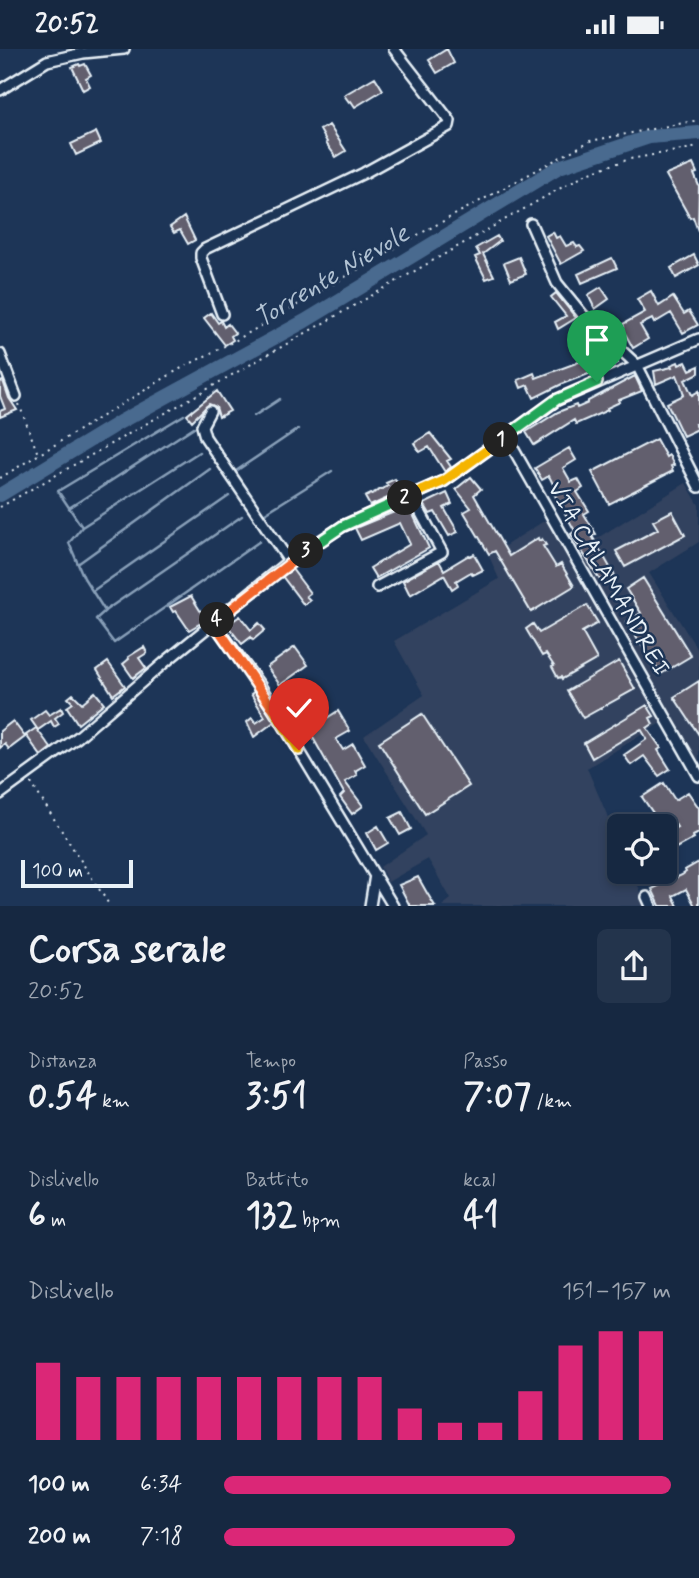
<!DOCTYPE html>
<html lang="it">
<meta charset="utf-8">
<style>
body{margin:0;font-family:Mynerve,sans-serif;background:#23344c;color:#f1f3f6;height:100vh;display:flex;flex-direction:column;font-size:26px;white-space:nowrap}
*{box-sizing:border-box;margin:0}
p{font-size:23px;color:#9ea6b1}
.icon{flex:none;width:38px;height:38px;fill:none;stroke:currentColor;stroke-width:2;stroke-linecap:round;stroke-linejoin:round}
.map{position:relative;height:857px;overflow:hidden}
.drawer{display:flex;flex-direction:column;background:#162841;flex:1}
.drawer>*{flex:none}
.buttons{position:absolute;left:607px;top:765px;display:grid;gap:14px}
.buttons a{display:grid;place-items:center;width:70px;height:70px;border-radius:10px;background:#162841;box-shadow:0 4px 10px #0003,0 0 0 2px #35445a;font-size:35px}
.scale{position:absolute;left:21px;bottom:18px;width:112px;box-sizing:border-box;padding-left:7px;border:4px solid #e8f1f8;border-top:0;font-size:19px;line-height:24px;white-space:nowrap;color:#e8f1f8;-webkit-text-stroke:5px #1d3557;paint-order:stroke}
.pin{position:absolute;display:grid;place-items:center;width:60px;height:60px;color:#fff;margin:-72px -30px;border-radius:50% 50% 50% 0;rotate:-45deg;box-shadow:0 0 7px #0007}
.pin .icon{rotate:45deg}
.km{position:absolute;width:35px;height:35px;margin:-18px;border-radius:50%;background:#222;color:#fff;font-size:19px;line-height:35px;text-align:center}
.round{display:grid;place-items:center;flex:none;width:74px;height:74px;border-radius:10px;background:#23344c}
.overview{display:flex;align-items:center;justify-content:space-between;height:119px;padding:0 28px}
h1{font-size:38px;font-weight:700;line-height:52px}
.figures{display:grid;grid-template-columns:repeat(3,1fr);gap:10px;height:119px;padding:7px 28px}
.figures div{display:grid;align-content:center}
.figures b{font-size:35px;font-weight:700}
.figures small{font-size:19px;font-weight:400}
.figures p{font-size:19px}
.chart{height:196px;padding:14px 28px}
.chart p{display:flex;justify-content:space-between}
.chart svg{width:100%;height:126px;margin-top:7px;stroke:#db2777;stroke-width:6}
ul{padding:0 28px;list-style:none;font-size:23px}
li{display:grid;grid-template-columns:112px 84px 1fr;align-items:center;height:52px}
li i{height:18px;border-radius:9px;background:#db2777}
.status{display:flex;justify-content:space-between;align-items:center;height:49px;padding:0 35px;background:#162841;direction:ltr}
.status svg{height:19px;fill:currentColor}
.map>svg:first-child{display:block}
.built{fill:#32425e}
.lines{fill:none;stroke-linecap:round;stroke-linejoin:round}
.stream{stroke:#89a0b9;stroke-width:2.5}
.river{stroke:#4a6a8f;stroke-width:14}
.building{fill:#625f6e;stroke:#e8f1f8;stroke-width:2}
.street-casing{stroke:#e8f1f8;stroke-width:14}
.path{stroke:#e8f1f8;stroke-width:2;stroke-dasharray:2 5;stroke-linecap:butt}
.street{stroke:#1d3557;stroke-width:9}
.split-1-casing{stroke:#fff;stroke-width:14}
.split-2-casing{stroke:#fff;stroke-width:14}
.split-3-casing{stroke:#fff;stroke-width:14}
.split-4-casing{stroke:#fff;stroke-width:14}
.split-5-casing{stroke:#fff;stroke-width:14}
.split-6-casing{stroke:#fff;stroke-width:14}
.split-1{stroke:#22a559;stroke-width:9}
.split-2{stroke:#f5b400;stroke-width:9}
.split-3{stroke:#22a559;stroke-width:9}
.split-4{stroke:#f0652b;stroke-width:9}
.split-5{stroke:#f0652b;stroke-width:9}
.split-6{stroke:#f5b400;stroke-width:9}
.labels{text-anchor:middle;stroke-width:5;stroke-linejoin:round;paint-order:stroke}
.street-label{font-size:24px;fill:#e8f1f8;stroke:#1d3557}
.water-label{font-size:26px;font-style:italic;fill:#b1c2d3;stroke:#1d3557}
</style>
<div class="status"><b>20:52</b><svg viewBox="0 0 49 12"><path d="M0 12V9h3v3zM5 12V6h3v6zM10 12V3h3v9zM15 12V0h3v12zM26 1h20v11H26zM47 4h2v5h-2z"/></svg></div>
<div class="map">
<svg width="699" height="857" viewBox="0 0 699 857">
<rect width="100%" height="100%" fill="#1d3557"/>
<filter id="ink" filterUnits="userSpaceOnUse"><feTurbulence type="fractalNoise" baseFrequency=".0143" numOctaves="2"/><feDisplacementMap in="SourceGraphic" scale="14" xChannelSelector="R" yChannelSelector="G"/><feConvolveMatrix kernelMatrix="1 2 1 2 8 2 1 2 1" color-interpolation-filters="sRGB"/></filter>
<g filter="url(#ink)">
<path class="built" d="M686 434 699 456V493L649 524 699 603V737L664 672 587 719 619 794 620 822 632 823 647 857H442L451 850 428 810 388 833 380 818 426 786 364 687 424 646 394 592 499 530 489 507 547 470 570 506Z"/>
<g class="lines">
<path class="stream" d="M184 366 58 442 82 478 69 494 84 529 105 562 96 570 114 594 260 492
M254 367 280 350
M233 424 298 380
M69 459 194 378
M262 466 332 422
M82 478 199 403
M290 506 344 470
M79 514 210 420
M255 534 282 512
M94 541 229 447
M106 561 242 467"/>
<path class="river" d="M0 446 120 373 305 272 559 118 649 88 699 84"/>
</g>
<path class="building" d="M447 0 454 14 437 24 429 11Z
M79 15 80 17 85 15 91 26 86 29 90 37 83 41 72 18Z
M375 28 383 41 355 58 351 52 349 53 344 46Z
M329 76 346 102 336 108 326 94 327 93 320 81Z
M96 83 101 94 76 106 71 95Z
M693 115 697 124 694 125 699 137 698 182 693 168 690 169 666 126Z
M184 168 195 191 188 195 180 181 174 184 170 178Z
M553 183 556 189 560 187 566 197 574 194 577 198 580 197 584 202 561 215 546 187Z
M497 187 500 192 483 205 494 227 486 230 475 208 480 206 476 199Z
M694 206 699 216 676 229 671 219Z
M519 208 526 225 511 231 504 214Z
M612 209 617 219 582 234 578 225Z
M601 238 609 250 595 260 588 246Z
M651 242 659 257 673 248 684 265 689 262 698 276 683 284 671 264 654 274 652 270 640 276 648 290 633 299 622 279 624 278 623 275 645 263 637 250Z
M556 244 576 269 558 280 555 273 566 267 551 248Z
M211 264 218 274 221 272 224 278 228 275 235 284 231 287 233 291 225 296 204 269Z
M611 301 618 314 562 335 534 349 528 336 521 339 518 331 534 324 536 329Z
M678 313 679 316 686 313 690 321 699 317V324L685 331 692 346 699 342V374L695 375 698 380 683 387 667 354 684 346 681 336 677 326 656 335 654 322 672 318 671 316Z
M635 327 642 342 619 351 620 353 607 359 608 361 576 375 574 371 534 396 526 383 558 363 576 356 577 359 588 354V352Z
M3 332 9 349 17 361 0 368V362L5 360 0 347V333Z
M217 342 230 362 219 368 216 358 209 355 192 372 187 366Z
M430 384 451 410 447 412 451 418 445 423 429 398 420 403 414 394Z
M656 390 666 408 669 406 674 416 671 417 673 422 609 455 592 423Z
M569 399 576 411 563 419 571 433 578 430 583 439 577 443 589 462 584 465 596 485 592 487 615 527 602 534 571 485 575 482 552 441 555 439 549 427 542 431 535 419Z
M471 428 481 440 474 446 509 507 538 489 539 492 542 490 546 496 543 497 556 518 561 515 574 537 531 563 495 502 489 505 464 463 471 459 456 440Z
M395 430 401 443 370 457 365 448 388 437 386 434Z
M447 444 452 455 444 459 458 483 449 487 435 463 430 465 424 455Z
M409 457 429 499 376 529 370 519 410 495 400 474 361 491 355 479Z
M672 462 685 486 625 518 616 502 658 480 653 472Z
M474 505 483 521 473 526 471 523 456 532 458 536 452 540 444 526 410 546 403 532 439 512 444 521 469 506 470 507Z
M292 520 310 544 306 547 310 551 304 556 282 527Z
M643 529 691 607 661 625 626 573 641 564 626 540Z
M191 547 206 571 189 581 176 562 173 563 170 558Z
M587 556 598 574 582 583 597 610 562 630 561 628 558 629 552 618 554 617 546 605 542 607 526 580 533 575 539 584Z
M240 567 251 581 259 574 265 581 253 591 251 588 242 595 227 576Z
M144 598 147 604 139 609 146 619 133 629 123 615 129 610 128 608Z
M295 598 308 616 280 636 267 618Z
M619 612 635 640 583 669 567 642Z
M108 613 125 637 113 646 97 621Z
M699 632V686L674 648Z
M255 642 274 673 254 688 247 673 252 669 256 674 265 668 251 645Z
M95 643 104 654 78 675 67 658 73 654 68 649 73 645 82 654Z
M647 656 654 667 650 669 653 675 647 679 661 699 658 701 670 720 659 727 644 707 631 716 624 706 647 690 641 680 592 709 584 694Z
M61 659 63 663 55 669 59 675 54 678 51 672 38 681 31 671 45 661 49 666Z
M320 661 325 670 338 662 350 682 336 690 343 701 353 695 365 716 355 722 357 726 345 733 363 757 352 765 340 748 344 744 303 671Z
M422 665 469 737 425 765 379 693Z
M13 672 25 688 9 700 5 695 0 699V682Z
M36 679 51 699 41 707 26 686Z
M664 734 675 751 688 743 699 759V784L693 787 694 789 665 805V784L677 778 670 767 652 777 646 768 653 764 642 748Z
M402 763 411 780 400 786 390 769Z
M378 777 388 794 376 801 367 784Z
M699 813V857H695L686 840 673 847 678 857H660L652 840 682 826 686 823 685 821Z
M418 828 427 844 435 857H410L399 836Z"/>
<g class="lines">
<g class="street-casing">
<path id="street" d="M0 41 47 12 83 4 124 0
M531 175 557 234 583 266 637 316 699 438
M222 265 201 209V204L205 200 364 124 449 77 450 72 394 0
M0 305 16 347
M210 362 202 377 205 388 289 512
M506 387 699 727
M377 538 442 503 411 446
M214 574 261 638 393 857
M0 745 78 688 164 614 289 512 343 477 444 432 557 351 699 290
M647 848 651 857
M370 857 375 826"/>
</g>
<path class="path" d="M19 355 38 405
M0 429 178 321 240 289 414 188 590 92 699 71
M0 458 587 124 630 110 699 98
M31 734 110 857"/>
<use href="#street" class="street"/>
</g>
</g>
<g class="lines" filter="url(#ink)">
<g class="split-1-casing">
<path id="split-1" d="M501 391 556 351 597 333"/>
</g>
<g class="split-2-casing">
<path id="split-2" d="M405 449 444 432 501 391"/>
</g>
<g class="split-3-casing">
<path id="split-3" d="M306 502 343 477 405 449"/>
</g>
<g class="split-4-casing">
<path id="split-4" d="M217 571 306 502"/>
</g>
<g class="split-5-casing">
<path id="split-5" d="M217 571 214 574 276 664"/>
</g>
<g class="split-6-casing">
<path id="split-6" d="M276 664 299 701"/>
</g>
<use href="#split-1" class="split-1"/>
<use href="#split-2" class="split-2"/>
<use href="#split-3" class="split-3"/>
<use href="#split-4" class="split-4"/>
<use href="#split-5" class="split-5"/>
<use href="#split-6" class="split-6"/>
</g>
<g class="labels">
<g class="street-label">
<text transform="translate(609 529) rotate(60)" y="8">VIA CALAMANDREI</text>
</g>
<g class="water-label">
<text transform="translate(331 226) rotate(-31)" y="9">Torrente Nievole</text>
</g>
</g>
</svg>
<div class="buttons">
<a><svg class="icon" aria-label="locate" viewBox="0 0 24 24"><circle cx="12" cy="12" r="6"/><path d="M12 2v4M12 18v4M2 12h4M18 12h4"/></svg></a>
</div>
<div class="scale">100 m</div>
<div class="pin" style="left:597px;top:333px;background:#1e9e55"><svg class="icon" aria-label="arrive" viewBox="0 0 24 24"><path d="M6 21V4h12l-3 4 3 4H6"/></svg></div>
<div class="pin" style="left:299px;top:701px;background:#d93025"><svg class="icon" aria-label="check" viewBox="0 0 24 24"><path d="M5 12l5 5 9-10"/></svg></div>
<b class="km" style="left:501px;top:391px">1</b>
<b class="km" style="left:405px;top:449px">2</b>
<b class="km" style="left:306px;top:502px">3</b>
<b class="km" style="left:217px;top:571px">4</b>
</div>
<section class="drawer">
<div class="overview"><div><h1>Corsa serale</h1><p>20:52</p></div><a class="round"><svg class="icon" aria-label="share" viewBox="0 0 24 24"><path d="M12 15V3M7 8l5-5 5 5M5 13v7h14v-7"/></svg></a></div>
<div class="figures">
<div><p>Distanza</p><b>0.54<small> km</small></b></div>
<div><p>Tempo</p><b>3:51</b></div>
<div><p>Passo</p><b>7:07<small> /km</small></b></div>
</div>
<div class="figures">
<div><p>Dislivello</p><b>6<small> m</small></b></div>
<div><p>Battito</p><b>132<small> bpm</small></b></div>
<div><p>kcal</p><b>41</b></div>
</div>
<div class="chart"><p><span>Dislivello</span>151–157 m</p>
<svg viewBox="0 0 160 44" preserveAspectRatio="none"><path d="M5 44V17M15 44V22M25 44V22M35 44V22M45 44V22M55 44V22M65 44V22M75 44V22M85 44V22M95 44V33M105 44V38M115 44V38M125 44V27M135 44V11M145 44V6M155 44V6"/></svg>
</div>
<ul>
<li><b>100 m</b>6:34<i style="width:100%"></i></li>
<li><b>200 m</b>7:18<i style="width:65%"></i></li>
</ul>
</section>
